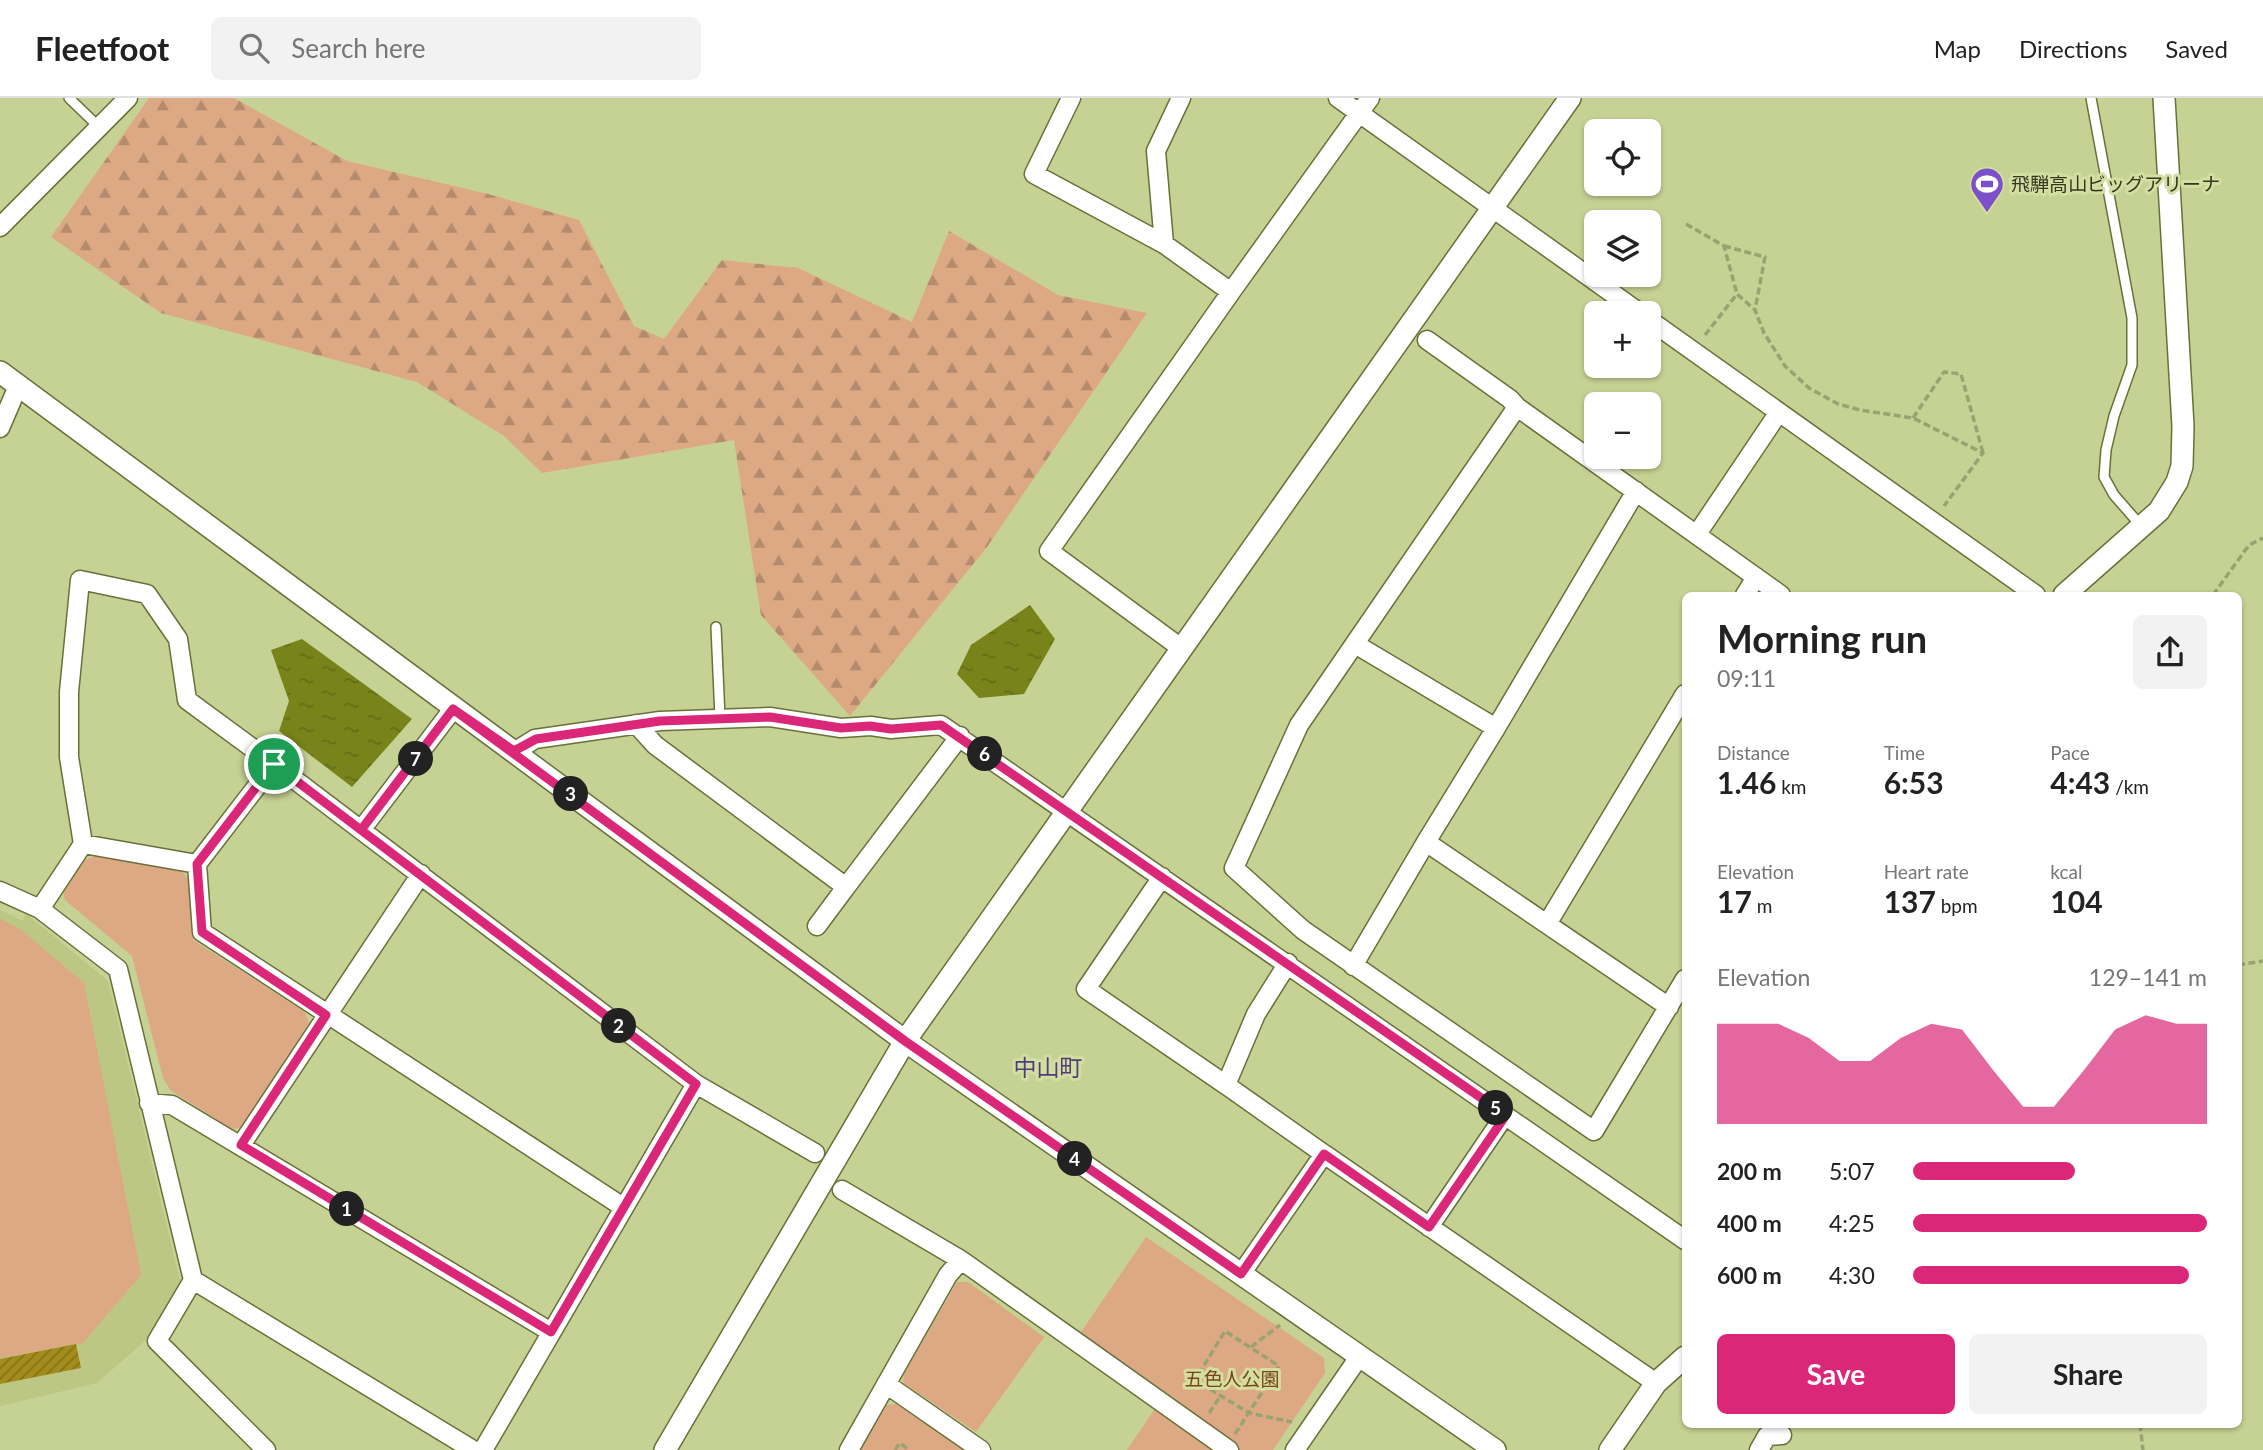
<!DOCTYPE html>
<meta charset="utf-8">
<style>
body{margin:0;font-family:Lato,"Noto Sans JP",sans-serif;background:#f2f2f2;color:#222;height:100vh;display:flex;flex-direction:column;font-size:26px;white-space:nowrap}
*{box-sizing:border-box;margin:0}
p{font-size:23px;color:#767676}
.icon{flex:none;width:38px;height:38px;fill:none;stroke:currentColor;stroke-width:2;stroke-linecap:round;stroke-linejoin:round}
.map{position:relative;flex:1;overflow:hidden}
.panel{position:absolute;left:1682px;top:494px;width:560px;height:836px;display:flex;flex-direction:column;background:#fff;border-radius:10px;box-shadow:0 2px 5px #0004}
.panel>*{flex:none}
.fabs{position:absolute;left:1584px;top:21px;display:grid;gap:14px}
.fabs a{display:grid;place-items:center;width:77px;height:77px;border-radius:10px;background:#fff;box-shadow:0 2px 5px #0004;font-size:35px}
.pin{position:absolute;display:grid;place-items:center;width:60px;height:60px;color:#fff;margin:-30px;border:4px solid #fff;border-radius:50%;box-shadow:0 2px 7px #0007}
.km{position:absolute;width:35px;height:35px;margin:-18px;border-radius:50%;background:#222;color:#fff;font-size:19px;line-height:35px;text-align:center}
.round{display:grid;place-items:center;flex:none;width:74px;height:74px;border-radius:10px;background:#f2f2f2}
.summary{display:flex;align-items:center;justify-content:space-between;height:119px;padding:0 35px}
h1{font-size:38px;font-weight:700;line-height:52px}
.figures{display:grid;grid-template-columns:repeat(3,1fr);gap:10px;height:119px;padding:7px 35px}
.figures div{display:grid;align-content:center}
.figures b{font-size:30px;font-weight:700}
.figures small{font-size:19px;font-weight:400}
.figures p{font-size:19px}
.chart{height:196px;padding:14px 35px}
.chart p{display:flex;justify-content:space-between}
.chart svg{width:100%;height:126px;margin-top:7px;fill:#db2777;opacity:.7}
.cta{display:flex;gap:14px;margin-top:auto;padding:14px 35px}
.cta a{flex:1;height:80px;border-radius:10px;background:#db2777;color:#fff;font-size:28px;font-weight:700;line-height:80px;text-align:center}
.cta a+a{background:#f2f2f2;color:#222}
ul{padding:0 35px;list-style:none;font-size:23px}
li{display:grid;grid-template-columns:112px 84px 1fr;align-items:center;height:52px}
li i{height:18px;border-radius:9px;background:#db2777}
header{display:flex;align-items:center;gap:42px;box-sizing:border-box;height:98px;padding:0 35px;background:#fff;border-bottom:2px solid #e0e0e0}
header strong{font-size:33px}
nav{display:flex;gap:38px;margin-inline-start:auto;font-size:24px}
.search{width:490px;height:63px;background:#f2f2f2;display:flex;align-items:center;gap:18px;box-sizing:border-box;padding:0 24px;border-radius:10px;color:#767676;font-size:26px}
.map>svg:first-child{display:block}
.built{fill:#bbc783}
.forest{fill:url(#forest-firs)}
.park{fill:#dda985}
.water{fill:url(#water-ripples)}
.building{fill:url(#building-hatch)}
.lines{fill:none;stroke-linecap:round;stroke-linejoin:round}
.service-casing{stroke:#687138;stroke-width:12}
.minor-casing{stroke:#687138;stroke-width:21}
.tertiary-casing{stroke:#687138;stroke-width:24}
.path{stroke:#99a271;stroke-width:3.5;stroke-dasharray:7 3.5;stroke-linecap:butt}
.service{stroke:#fff;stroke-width:9}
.minor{stroke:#fff;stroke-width:18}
.tertiary{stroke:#fff;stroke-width:21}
.route-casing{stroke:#fff;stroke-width:14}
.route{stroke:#db2777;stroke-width:9}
.labels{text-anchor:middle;stroke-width:6;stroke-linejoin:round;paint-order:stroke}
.poi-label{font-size:19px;fill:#343820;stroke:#d3dea1;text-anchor:start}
.park-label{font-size:19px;fill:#7b4519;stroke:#d3dea1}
.quarter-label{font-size:23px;fill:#503c79;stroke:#d3dea1}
</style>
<header>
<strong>Fleetfoot</strong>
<div class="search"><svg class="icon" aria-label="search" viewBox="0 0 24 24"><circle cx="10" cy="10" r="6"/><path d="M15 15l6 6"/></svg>Search here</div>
<nav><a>Map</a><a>Directions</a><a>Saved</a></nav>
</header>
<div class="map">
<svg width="2263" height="1352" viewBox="0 0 2263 1352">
<defs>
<pattern id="forest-firs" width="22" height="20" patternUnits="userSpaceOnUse" patternTransform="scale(1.75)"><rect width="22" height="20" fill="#dda985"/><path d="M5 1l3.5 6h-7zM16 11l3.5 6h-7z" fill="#b48b6c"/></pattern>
<pattern id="water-ripples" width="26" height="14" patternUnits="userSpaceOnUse" patternTransform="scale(1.75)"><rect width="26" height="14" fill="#78841a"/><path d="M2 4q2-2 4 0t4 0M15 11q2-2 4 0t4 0" fill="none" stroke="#636d17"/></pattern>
<pattern id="building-hatch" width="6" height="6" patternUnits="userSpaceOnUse" patternTransform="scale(1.75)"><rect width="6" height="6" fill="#a38c1b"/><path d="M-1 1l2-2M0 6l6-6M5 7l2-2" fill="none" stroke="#867318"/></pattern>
</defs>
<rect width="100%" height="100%" fill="#c6d194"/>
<path class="built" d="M0 812 24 823 25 815 108 883 180 1183 147 1241 97 1285 0 1308Z"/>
<path class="forest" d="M149 0H234L347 63 488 96 579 122 634 228 664 241 722 162 798 170 912 224 949 133 1058 197 1147 215 987 449 850 618 761 517 734 342 542 375 504 338 417 284 161 215 51 139Z"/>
<path class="park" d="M95 758 182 773 189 783 193 842 305 914 309 925 241 1030 232 1031 170 992 163 980 132 858 65 802 63 794 85 762Z
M0 821 20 831 84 885 141 1177 83 1245 0 1260Z
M1146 1139 1324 1260 1325 1275 1273 1352H1127L1164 1297 1079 1237Z
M957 1184H968L1044 1239 976 1334 903 1285 904 1276Z
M896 1306 964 1352H860L887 1307Z"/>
<path class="water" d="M1030 507 1055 541 1024 596 979 600 957 576 971 547Z
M302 541 412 621 352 689 279 633 289 603 271 552Z"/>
<path class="building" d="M76 1246 81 1270 0 1286V1261Z"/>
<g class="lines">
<g class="service-casing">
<path id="service" d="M69 0 99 29
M2091 0 2132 220V267L2114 318 2106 352 2104 379 2114 397 2142 429
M716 529 720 620"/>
</g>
<g class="minor-casing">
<path id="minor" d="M1071 0 1034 76 1164 146
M1181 0 1156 53 1164 146 1231 194 1049 453 1181 550
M1338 0 1640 215
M0 129 128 0
M1231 194 1370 0
M1648 221 2036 497
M1427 242 1510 301 1517 309 1781 497
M1517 309 1299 627 1234 770 1303 832 1594 1033 1685 881
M0 330 18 288
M1697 436 1779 314
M1745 497 1756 479
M1355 546 1496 630 1426 744 1669 909
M636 626 655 647 846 789 960 638
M1496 630 1636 393
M514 654 535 641 660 623 770 619 841 630 871 628 891 631 941 627 1685 1142
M361 732 453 611
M83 746 69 659V594L80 482 147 496 178 541 187 602 274 666
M197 766 202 834 623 1109
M1162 779 1086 891 1226 987
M0 793 40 811 118 871 193 1182 157 1243 266 1352
M40 811 83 746 197 766 274 666 696 986 483 1352
M1547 826 1685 596
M817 828 846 789
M1288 865 1256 916 1226 987 1324 1056
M1353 868 1426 744
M696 986 815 1055
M149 1005 172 1007 551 1234
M241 1047 421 776
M842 1092 961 1162
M1429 1129 1505 1017
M1241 1176 1324 1056 1656 1285
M193 1182 473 1352
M886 1286 981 1352
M849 1352 948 1177 961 1162 1229 1352
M1295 1352 1359 1259
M1759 1352 1767 1338 1782 1337"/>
</g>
<g class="tertiary-casing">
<path id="tertiary" d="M0 274 905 943 1495 1352
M2064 497 2159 413 2177 384 2182 368 2183 328 2164 0
M665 1352 905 943 1570 0
M1610 1352 1656 1285 1685 1259"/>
</g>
<path class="path" d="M1686 126 1724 148 1737 196
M1724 148 1765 159 1755 212
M1705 237 1737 196 1755 212 1764 235 1785 268 1809 290 1838 306 1860 312 1913 320 1983 355 1944 408
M1913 320 1944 274 1961 276 1983 355
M2213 497 2249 447 2263 440
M2238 867 2263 863
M1251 1249 1280 1227
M1209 1315 1220 1299
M2140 1326 2143 1352
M1235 1336 1279 1268 1225 1233 1195 1282 1249 1315 1292 1324
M895 1352 900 1345 909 1352"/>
<use href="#service" class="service"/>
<use href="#minor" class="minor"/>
<use href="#tertiary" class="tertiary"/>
</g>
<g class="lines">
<g class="route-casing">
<path id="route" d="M274 666 197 766 202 834 326 917 241 1047 551 1234 696 986 361 732 453 611 905 943 1241 1176 1324 1056 1429 1129 1506 1017 941 627 891 631 870 628 841 630 770 619 660 623 536 641 514 653 453 611 361 732 274 666"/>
</g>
<use href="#route" class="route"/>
</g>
<defs>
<g id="stadium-pin" transform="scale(1.75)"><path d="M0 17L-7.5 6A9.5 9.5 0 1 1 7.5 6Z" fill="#7c50c9" stroke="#d3dea1"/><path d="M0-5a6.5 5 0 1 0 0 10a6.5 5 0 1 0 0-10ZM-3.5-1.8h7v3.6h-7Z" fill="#fff"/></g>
</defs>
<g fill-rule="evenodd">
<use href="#stadium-pin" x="1987" y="86"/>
</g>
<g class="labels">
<g class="poi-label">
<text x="2011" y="93">飛騨高山ビッグアリーナ</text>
</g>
<g class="park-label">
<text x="1232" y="1288">五色人公園</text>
</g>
<g class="quarter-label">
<text x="1048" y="978">中山町</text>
</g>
</g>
</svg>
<div class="fabs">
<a><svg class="icon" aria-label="locate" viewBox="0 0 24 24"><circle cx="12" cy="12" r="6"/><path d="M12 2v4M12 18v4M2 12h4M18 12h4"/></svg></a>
<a><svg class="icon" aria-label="layers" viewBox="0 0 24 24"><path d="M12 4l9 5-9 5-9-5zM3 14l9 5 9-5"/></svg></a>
<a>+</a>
<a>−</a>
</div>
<div class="pin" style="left:274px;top:666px;background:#1e9e55"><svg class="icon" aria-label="arrive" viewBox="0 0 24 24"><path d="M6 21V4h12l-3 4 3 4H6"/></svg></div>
<b class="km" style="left:347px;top:1111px">1</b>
<b class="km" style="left:619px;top:928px">2</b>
<b class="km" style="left:571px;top:696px">3</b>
<b class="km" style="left:1075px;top:1061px">4</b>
<b class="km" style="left:1496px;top:1010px">5</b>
<b class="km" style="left:985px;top:656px">6</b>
<b class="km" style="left:416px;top:661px">7</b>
<section class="panel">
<div class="summary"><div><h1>Morning run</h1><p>09:11</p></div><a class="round"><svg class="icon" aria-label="share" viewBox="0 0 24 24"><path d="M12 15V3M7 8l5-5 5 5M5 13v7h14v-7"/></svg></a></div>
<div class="figures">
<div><p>Distance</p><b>1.46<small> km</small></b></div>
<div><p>Time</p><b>6:53</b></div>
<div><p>Pace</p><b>4:43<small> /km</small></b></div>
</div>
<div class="figures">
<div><p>Elevation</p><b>17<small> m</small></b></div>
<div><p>Heart rate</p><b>137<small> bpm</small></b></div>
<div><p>kcal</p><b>104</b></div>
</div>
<div class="chart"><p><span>Elevation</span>129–141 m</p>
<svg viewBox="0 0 160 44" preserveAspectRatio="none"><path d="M0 44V9L10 9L20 9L30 14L40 22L50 22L60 14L70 9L80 11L90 25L100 38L110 38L120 25L130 11L140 6L150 9L160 9V44z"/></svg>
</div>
<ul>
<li><b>200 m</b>5:07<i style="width:55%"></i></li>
<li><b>400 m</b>4:25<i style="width:100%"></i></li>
<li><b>600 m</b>4:30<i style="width:94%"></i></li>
</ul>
<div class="cta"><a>Save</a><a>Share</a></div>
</section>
</div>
